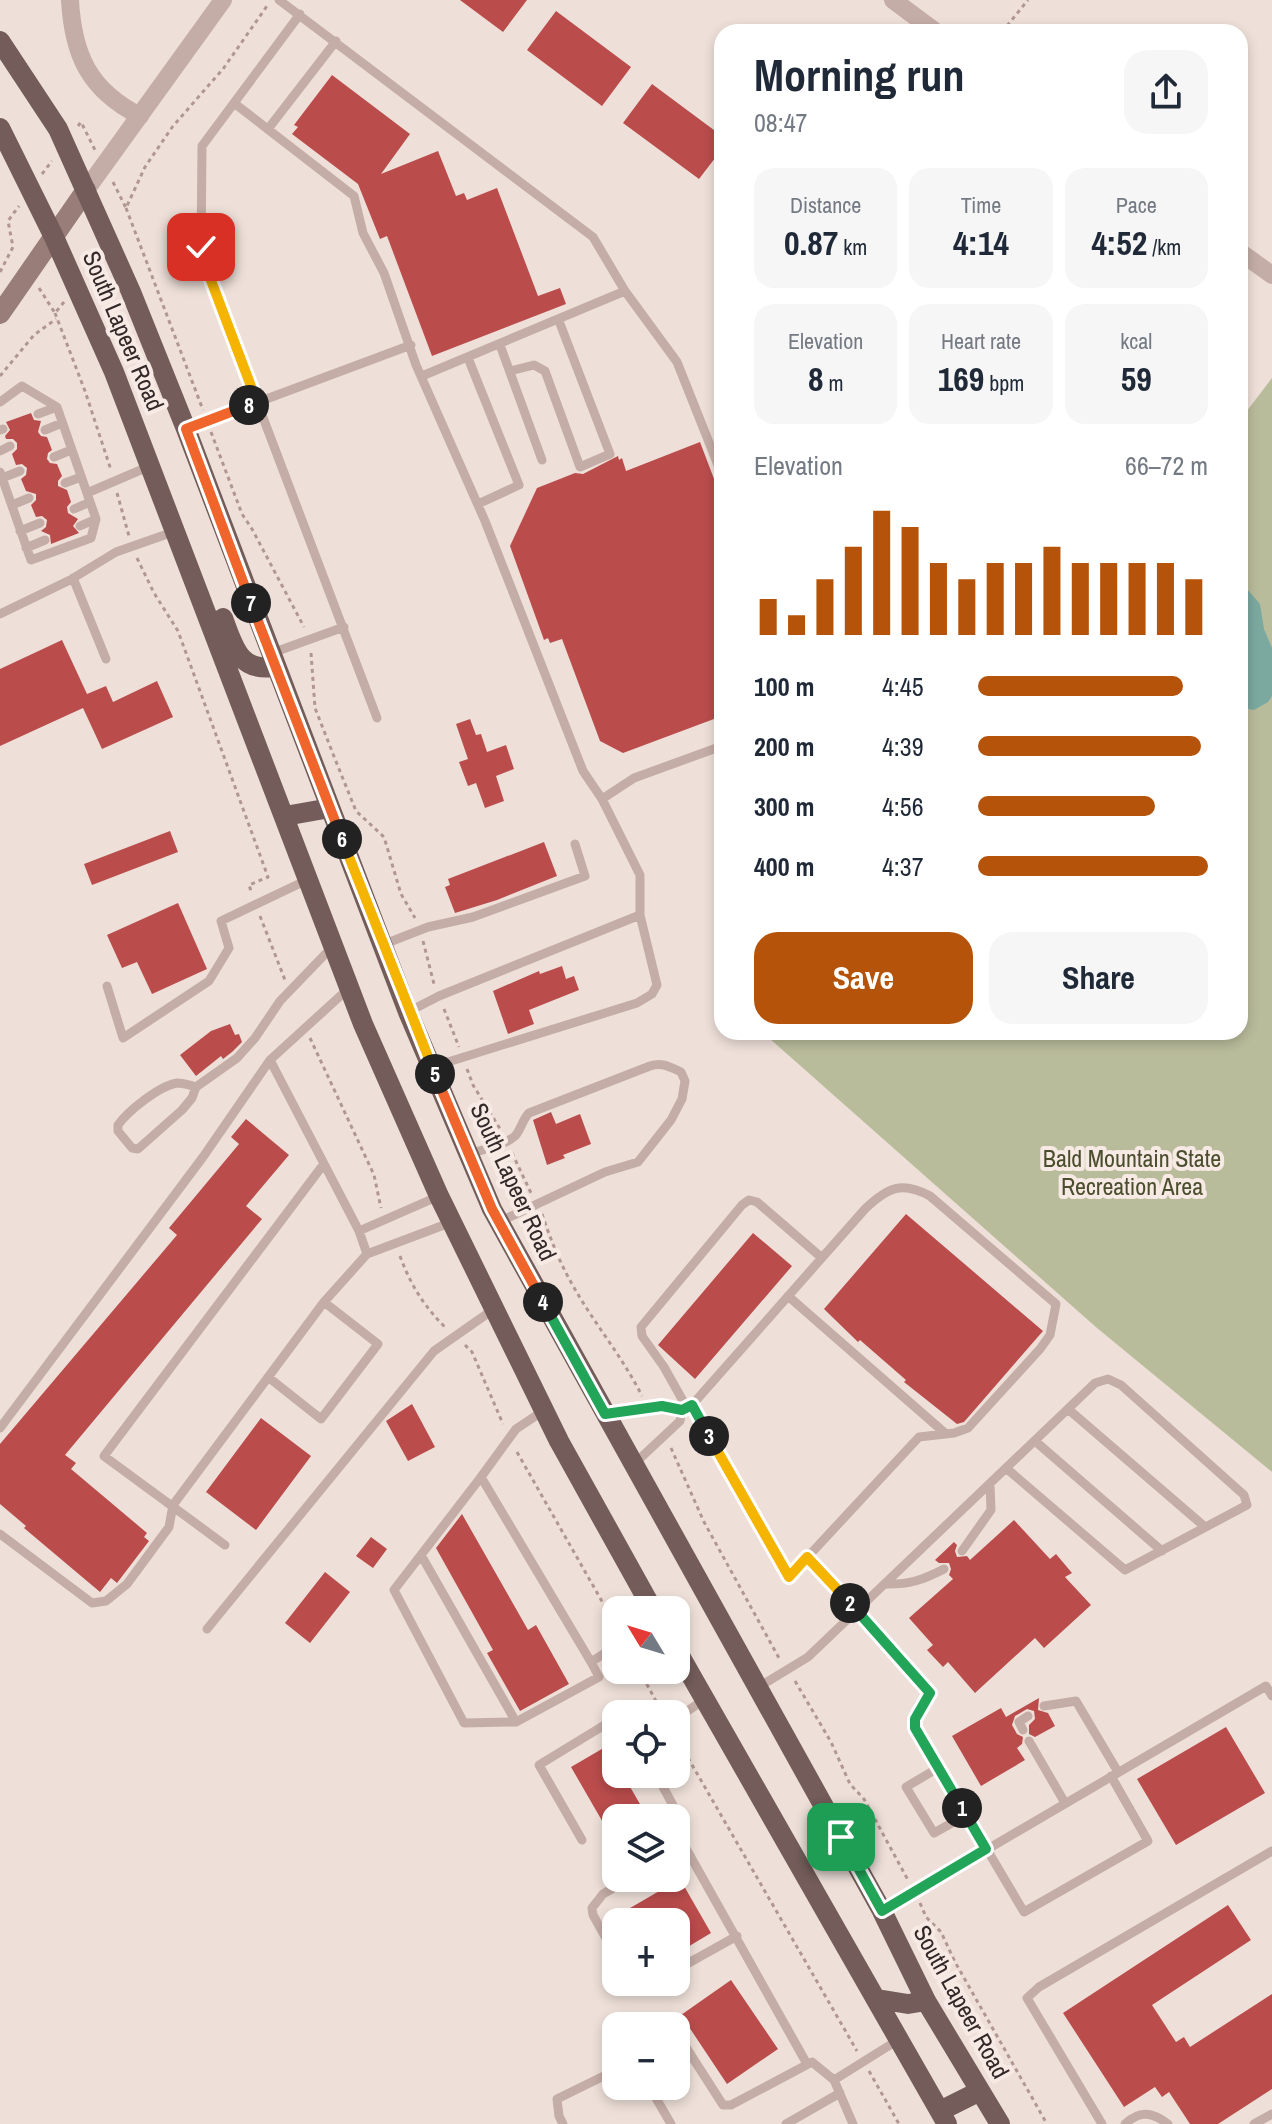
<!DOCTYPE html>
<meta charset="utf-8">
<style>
body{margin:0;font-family:"Archivo Narrow",sans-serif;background:#f6f6f7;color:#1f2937;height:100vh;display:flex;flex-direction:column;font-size:30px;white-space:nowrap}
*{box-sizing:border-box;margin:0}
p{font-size:26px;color:#747a83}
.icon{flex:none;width:44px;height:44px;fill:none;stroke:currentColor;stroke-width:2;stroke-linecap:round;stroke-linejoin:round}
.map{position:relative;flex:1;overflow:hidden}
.sheet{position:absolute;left:714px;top:24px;width:534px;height:1016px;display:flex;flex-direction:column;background:#fff;border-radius:24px;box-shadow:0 4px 12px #0003}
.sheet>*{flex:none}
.needle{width:52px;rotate:308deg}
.controls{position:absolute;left:602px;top:1596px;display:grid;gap:16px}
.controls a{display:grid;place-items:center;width:88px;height:88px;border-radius:16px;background:#fff;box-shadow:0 4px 12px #0003;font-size:40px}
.pin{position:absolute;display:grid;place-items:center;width:68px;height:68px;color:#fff;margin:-34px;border-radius:16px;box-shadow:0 4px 12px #0006}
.km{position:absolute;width:40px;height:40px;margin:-20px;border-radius:50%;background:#222;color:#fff;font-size:22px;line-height:40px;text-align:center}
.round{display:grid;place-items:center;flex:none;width:84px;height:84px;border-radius:24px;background:#f6f6f7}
.summary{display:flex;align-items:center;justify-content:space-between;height:136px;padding:0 40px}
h1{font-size:44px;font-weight:700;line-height:60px}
.stats{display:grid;grid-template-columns:repeat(3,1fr);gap:12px;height:136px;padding:8px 40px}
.stats div{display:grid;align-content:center;border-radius:20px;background:#f6f6f7;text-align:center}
.stats b{font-size:34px;font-weight:700}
.stats small{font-size:22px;font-weight:400}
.stats p{font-size:22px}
.chart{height:224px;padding:16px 40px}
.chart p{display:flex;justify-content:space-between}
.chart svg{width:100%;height:144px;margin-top:8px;stroke:#b45309;stroke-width:6}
.action{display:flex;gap:16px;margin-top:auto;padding:16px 40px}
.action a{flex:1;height:92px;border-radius:24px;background:#b45309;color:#fff;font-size:32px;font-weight:700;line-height:92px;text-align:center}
.action a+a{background:#f6f6f7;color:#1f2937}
ul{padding:0 40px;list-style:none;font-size:26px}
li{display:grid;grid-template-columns:128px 96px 1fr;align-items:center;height:60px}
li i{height:20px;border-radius:10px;background:#b45309}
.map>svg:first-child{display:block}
.green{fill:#b9bc9b}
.water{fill:#7ba9a0}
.building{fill:#ba4c4c}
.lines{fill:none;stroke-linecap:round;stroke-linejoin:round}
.path{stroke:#b19791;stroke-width:3;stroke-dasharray:4 4;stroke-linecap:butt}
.service{stroke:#c5ada7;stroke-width:9}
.minor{stroke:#c5ada7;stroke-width:18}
.secondary{stroke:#987d79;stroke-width:20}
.primary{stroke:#735c59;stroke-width:20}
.split-1-casing{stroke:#fff;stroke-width:16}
.split-2-casing{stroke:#fff;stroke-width:16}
.split-3-casing{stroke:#fff;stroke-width:16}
.split-4-casing{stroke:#fff;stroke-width:16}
.split-5-casing{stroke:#fff;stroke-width:16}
.split-6-casing{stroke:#fff;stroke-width:16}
.split-7-casing{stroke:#fff;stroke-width:16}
.split-8-casing{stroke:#fff;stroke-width:16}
.split-9-casing{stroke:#fff;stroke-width:16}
.split-1{stroke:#22a559;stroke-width:10}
.split-2{stroke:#22a559;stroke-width:10}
.split-3{stroke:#f5b400;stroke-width:10}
.split-4{stroke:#22a559;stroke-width:10}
.split-5{stroke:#f0652b;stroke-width:10}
.split-6{stroke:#f5b400;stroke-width:10}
.split-7{stroke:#f0652b;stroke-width:10}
.split-8{stroke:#f0652b;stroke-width:10}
.split-9{stroke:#f5b400;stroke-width:10}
.labels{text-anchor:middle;stroke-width:8;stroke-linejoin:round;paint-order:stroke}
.street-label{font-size:24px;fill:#322827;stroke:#f7eae5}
.park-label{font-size:24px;fill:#4a4e2d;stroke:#f7eae5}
</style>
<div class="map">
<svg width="1272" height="2124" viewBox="0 0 1272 2124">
<rect width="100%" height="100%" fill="#eee0d9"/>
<path class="green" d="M1272 378V1472L1097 1328 769 1038 774 1032H1240V420Z"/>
<path class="water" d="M1240 586 1246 588 1260 604 1264 629 1272 648V696L1268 702 1254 710 1240 707Z"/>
<path class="building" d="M460 0H527L503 32Z
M556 11 631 67 602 106 527 50Z
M332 75 410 134 381 174 438 151 456 196 464 193 467 200 497 188 538 296 560 288 566 304 432 356 387 236 380 239 358 184 292 134 298 127 294 125Z
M652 84 722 136V149L699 179 623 123Z
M31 413 34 420 41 421 38 432 41 436 47 437 52 450 48 453 47 459 50 463 57 464 62 476 58 481V486L67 490 71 502 67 507 68 513 78 519 73 526 79 533 51 544 50 535 41 531 46 527 47 520 42 516 36 517 31 505 36 500V494L26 491 21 479 26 475 27 468 22 464 16 465 12 454 17 449V443L13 439H6L5 436 10 430 6 422Z
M700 442 722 500V716L623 753 600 741 562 639 550 643 548 638 544 640 510 546 537 488 575 473 583 474 618 456 619 460 622 458 626 471Z
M62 640 87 694 106 686 113 702 157 681 173 717 102 749 83 708 0 746V669Z
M470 719 476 735 481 734 487 752 506 745 514 769 496 776 504 801 485 808 476 783 468 786 459 762 468 759 456 724Z
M170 831 178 852 92 885 84 864Z
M544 842 557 876 497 900 455 913 445 887 450 885 448 879Z
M178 903 207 969 152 994 137 962 122 968 107 935Z
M562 966 566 979 574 976 579 990 529 1010 534 1024 508 1034 493 991 539 971 540 974Z
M230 1024 235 1035 239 1034 242 1042 232 1052 223 1059 221 1056 196 1076 180 1055 211 1031Z
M551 1112 556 1124 580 1114 591 1144 563 1155 565 1158 547 1165 533 1120Z
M246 1119 289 1155 246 1206 262 1219 65 1455 76 1463 71 1469 147 1533 144 1537 149 1541 117 1583 111 1578 100 1592 24 1528 26 1526 0 1504V1444L177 1235 169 1228 239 1144 231 1137Z
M906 1214 1043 1331 964 1422 957 1424 904 1382 906 1380 860 1340 858 1342 824 1309Z
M753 1233 792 1266 695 1379 658 1345Z
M412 1404 435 1447 408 1461 386 1421Z
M261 1418 311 1456 256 1530 206 1492Z
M462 1514 528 1630 536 1625 569 1684 520 1711 487 1653 493 1650 436 1548Z
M1014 1520 1050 1559 1056 1554 1072 1573 1065 1577 1091 1605 1044 1648 1035 1638 975 1693 948 1662 943 1667 927 1650 933 1645 909 1618 953 1579 949 1575 951 1569 949 1563H939L935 1560 954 1542 957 1545 955 1551 957 1557 967 1556 970 1560Z
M371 1537 387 1549 373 1568 356 1556Z
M325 1572 350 1592 310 1643 285 1623Z
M1039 1698 1038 1710 1048 1713 1055 1726 1035 1737 1029 1734V1725L1035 1719 1034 1711 1027 1709 1015 1716 1012 1725 1017 1734 1023 1737 1022 1744 1017 1748 1025 1760 981 1786 952 1736 1001 1708 1006 1717Z
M1226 1727 1265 1793 1176 1845 1137 1779Z
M607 1746 616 1763V1774H648L629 1785 644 1811 632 1818H616V1845L571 1767Z
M680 1879 711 1933 676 1954V1922H606Z
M1228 1905 1251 1940 1152 2005 1176 2042 1184 2037 1190 2047 1272 1994V2089L1218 2124H1190L1169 2092 1162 2097 1155 2087 1124 2107 1063 2013Z
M731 1980 778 2049 727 2084 681 2015Z"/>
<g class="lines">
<path class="path" d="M1002 32 1028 0
M78 126 81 122 95 150
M42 174 52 161
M113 182 126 208 145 167 173 126 223 69 267 6
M126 208 203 410
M0 272 13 247 8 221 19 206
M39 288 55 313 64 302
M55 313 85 391 111 470
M0 376 34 335 56 319
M211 432 242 514 252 529 304 627
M117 493 129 536
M137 558 154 593 178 631 268 877 249 885 252 894
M311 653 315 708 337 764 356 811 384 837 401 894 415 918
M260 916 285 980
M423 941 434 984
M444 1009 459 1047
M310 1038 374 1175 381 1208
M467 1069 473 1085 502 1132
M512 1153 531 1193
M542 1214C550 1238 559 1261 572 1284 593 1322 622 1356 642 1396
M400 1256C410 1284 425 1308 447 1329
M465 1345 472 1352 503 1424
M671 1448 704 1522 779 1658
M517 1452 616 1626
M639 1670 663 1714
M795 1681 831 1742 850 1784 864 1799 909 1882
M676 1737 857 2051
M920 1903 926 1917 941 1932 955 1962 1047 2124
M869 2071 899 2124"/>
<path class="service" d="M279 0 593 237 625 291 677 362 722 475
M300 14 234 103 354 196 363 233 384 273 416 365 485 521 583 771 602 799 634 778 722 746
M234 103 202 146 201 254 377 718
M268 129 336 41
M500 345 542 460
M468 358 519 485 478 504
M510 371 534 365 545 371 580 467 610 454 559 321
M422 376 625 291
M0 402 22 386 57 407 96 519 91 538 31 560 0 472
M38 414 57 407
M186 429 411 345
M0 430 3 429
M45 430 62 423
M0 451 10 446
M54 457 71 450
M2 478 20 471
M65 483 81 477
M87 493 150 466
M12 505 29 498
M74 509 90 502
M80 526 96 519
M20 531 40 523
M26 548 45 540
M73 578 106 659
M0 614 70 580 116 552 176 531
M272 653 344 627
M382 945 428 927 473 917 585 876 575 844
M107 986 123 1038 209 981 229 948 221 921 307 880
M408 1012 439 996 640 915
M432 1067 637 1003 652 994 657 985 640 915V875L602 799
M196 1087C189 1085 184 1083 177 1083 159 1086 128 1111 118 1125V1131L132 1148 138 1149 182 1110 192 1098 196 1087 237 1058 255 1038 280 1001 333 946
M470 1154C483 1149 504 1146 515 1136 521 1130 522 1120 529 1113L650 1066C662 1062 670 1067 681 1072L685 1081 682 1099 671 1120 638 1162 605 1172 499 1222
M359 1231 439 1196
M367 1254 452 1222
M788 1296 946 1434
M268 1377 321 1419 378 1344 324 1302
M687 1408 664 1367 642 1336 641 1327 742 1205 749 1200 757 1202 822 1258
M1068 1409 1205 1527
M543 1411 516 1429 481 1477 591 1662 616 1646
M605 1414 662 1406 682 1410 692 1405 865 1209C888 1187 902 1181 930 1196L1056 1304 1050 1335 1040 1349 968 1428 954 1433 919 1437 789 1577 692 1405
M0 1428 203 1157 270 1060 349 988
M1035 1441 1162 1551
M633 1465 680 1421 682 1410
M481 1477 394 1590 464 1723 516 1722 599 1677 591 1662
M0 1534 92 1603 106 1601 127 1584 169 1527 173 1505 324 1302 367 1254 359 1231 270 1060
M225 1545 104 1456 323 1165
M962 1551 991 1510 990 1484
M421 1555 516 1722
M807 1557 930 1693 915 1719V1728L1024 1912 1148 1841 1111 1776
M885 1584C908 1585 923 1580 944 1569
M207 1629 434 1351 494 1309
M757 1688 808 1657 1095 1383 1108 1379 1121 1385 1244 1495 1247 1505 1125 1570 1006 1468
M1044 1706 1076 1701 1118 1772
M676 1719 705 1699
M1023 1730 1019 1722 1028 1716
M1029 1741 1065 1803
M938 1768 906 1787 934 1833 966 1815
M656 1774 675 1809 679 1836 807 2064
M582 1840 539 1765 616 1718
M882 1911 1266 1686 1272 1696
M616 1956 593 1915 592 1908 603 1894 631 1878
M676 1970 737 1936
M637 1982 644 1985 655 1982
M676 2040 680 2038 723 2105H731L812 2062 834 2080 853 2124
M834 2080 898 2040
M649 2086 671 2124
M563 2124 559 2116 557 2099 616 2070
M786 2124 840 2093
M1102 2124 1027 1998 1039 1987 1272 1851
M1125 2124C1140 2110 1152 2112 1168 2124
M1254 2124 1272 2114"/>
<path class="minor" d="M70 0C73 55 89 90 140 116
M893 0 936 32
M86 190 223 0
M1240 252 1272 275"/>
<path class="secondary" d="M0 314 86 190"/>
<path class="primary" d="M0 41 58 129 131 292 186 429 408 1012 492 1209 882 1911 926 2001 1000 2124
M0 128 54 237 114 372 363 1024 439 1196 559 1441 653 1610
M223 618C234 647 239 672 275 667
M285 816 330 808
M676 1649 947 2124
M877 1999 908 2004 926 2001
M940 2111 980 2091"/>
</g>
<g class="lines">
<g class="split-1-casing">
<path id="split-1" d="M841 1837 882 1911 986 1849 962 1808"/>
</g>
<g class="split-2-casing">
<path id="split-2" d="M850 1603 930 1693 915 1719V1728L962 1808"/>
</g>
<g class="split-3-casing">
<path id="split-3" d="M709 1436 789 1577 807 1557 850 1603"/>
</g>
<g class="split-4-casing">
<path id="split-4" d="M543 1302 605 1414 662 1406 682 1410 692 1405 709 1436"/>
</g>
<g class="split-5-casing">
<path id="split-5" d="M435 1074 492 1209 543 1302"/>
</g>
<g class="split-6-casing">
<path id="split-6" d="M342 839 435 1074"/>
</g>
<g class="split-7-casing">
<path id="split-7" d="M251 603 342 839"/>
</g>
<g class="split-8-casing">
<path id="split-8" d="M249 405 186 429 251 603"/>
</g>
<g class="split-9-casing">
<path id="split-9" d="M201 247V254L257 402 249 405"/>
</g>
<use href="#split-1" class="split-1"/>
<use href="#split-2" class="split-2"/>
<use href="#split-3" class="split-3"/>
<use href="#split-4" class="split-4"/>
<use href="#split-5" class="split-5"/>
<use href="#split-6" class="split-6"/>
<use href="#split-7" class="split-7"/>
<use href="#split-8" class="split-8"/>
<use href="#split-9" class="split-9"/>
</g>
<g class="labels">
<g class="street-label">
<text transform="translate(123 331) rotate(67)" y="8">South Lapeer Road</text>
<text transform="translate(513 1182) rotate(65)" y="8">South Lapeer Road</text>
<text transform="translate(961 2002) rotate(61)" y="8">South Lapeer Road</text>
</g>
<g class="park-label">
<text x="1132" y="1167">Bald Mountain State<tspan x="1132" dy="28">Recreation Area</tspan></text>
</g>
</g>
</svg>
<div class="controls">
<a><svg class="needle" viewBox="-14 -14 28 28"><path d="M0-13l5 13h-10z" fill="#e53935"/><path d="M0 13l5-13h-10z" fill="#747a83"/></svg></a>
<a><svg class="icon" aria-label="locate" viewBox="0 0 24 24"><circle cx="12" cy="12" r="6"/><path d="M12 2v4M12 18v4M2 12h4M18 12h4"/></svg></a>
<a><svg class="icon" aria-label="layers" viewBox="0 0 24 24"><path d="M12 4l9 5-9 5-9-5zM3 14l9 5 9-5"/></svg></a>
<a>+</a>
<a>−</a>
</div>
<div class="pin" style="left:841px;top:1837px;background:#1e9e55"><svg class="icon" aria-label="arrive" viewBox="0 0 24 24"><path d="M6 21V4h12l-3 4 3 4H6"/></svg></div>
<div class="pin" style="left:201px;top:247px;background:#d93025"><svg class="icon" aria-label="check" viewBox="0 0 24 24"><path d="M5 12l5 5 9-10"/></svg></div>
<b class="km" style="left:962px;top:1808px">1</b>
<b class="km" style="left:850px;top:1603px">2</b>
<b class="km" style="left:709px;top:1436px">3</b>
<b class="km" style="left:543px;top:1302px">4</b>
<b class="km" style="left:435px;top:1074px">5</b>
<b class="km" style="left:342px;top:839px">6</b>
<b class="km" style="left:251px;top:603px">7</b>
<b class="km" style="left:249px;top:405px">8</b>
<section class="sheet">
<div class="summary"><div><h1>Morning run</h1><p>08:47</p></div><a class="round"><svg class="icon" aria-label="share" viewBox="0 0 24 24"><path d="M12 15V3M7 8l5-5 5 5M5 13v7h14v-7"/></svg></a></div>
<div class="stats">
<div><p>Distance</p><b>0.87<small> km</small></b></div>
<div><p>Time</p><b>4:14</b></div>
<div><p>Pace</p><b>4:52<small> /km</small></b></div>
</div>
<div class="stats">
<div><p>Elevation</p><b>8<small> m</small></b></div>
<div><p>Heart rate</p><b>169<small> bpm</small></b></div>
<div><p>kcal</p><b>59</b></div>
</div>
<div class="chart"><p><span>Elevation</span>66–72 m</p>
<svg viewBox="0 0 160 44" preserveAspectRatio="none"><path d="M5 44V33M15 44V38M25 44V27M35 44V17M45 44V6M55 44V11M65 44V22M75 44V27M85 44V22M95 44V22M105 44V17M115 44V22M125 44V22M135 44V22M145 44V22M155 44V27"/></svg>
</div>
<ul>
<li><b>100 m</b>4:45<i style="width:89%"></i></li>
<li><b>200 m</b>4:39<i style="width:97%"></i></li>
<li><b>300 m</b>4:56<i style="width:77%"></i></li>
<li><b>400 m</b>4:37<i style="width:100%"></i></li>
</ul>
<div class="action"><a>Save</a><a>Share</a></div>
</section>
</div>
